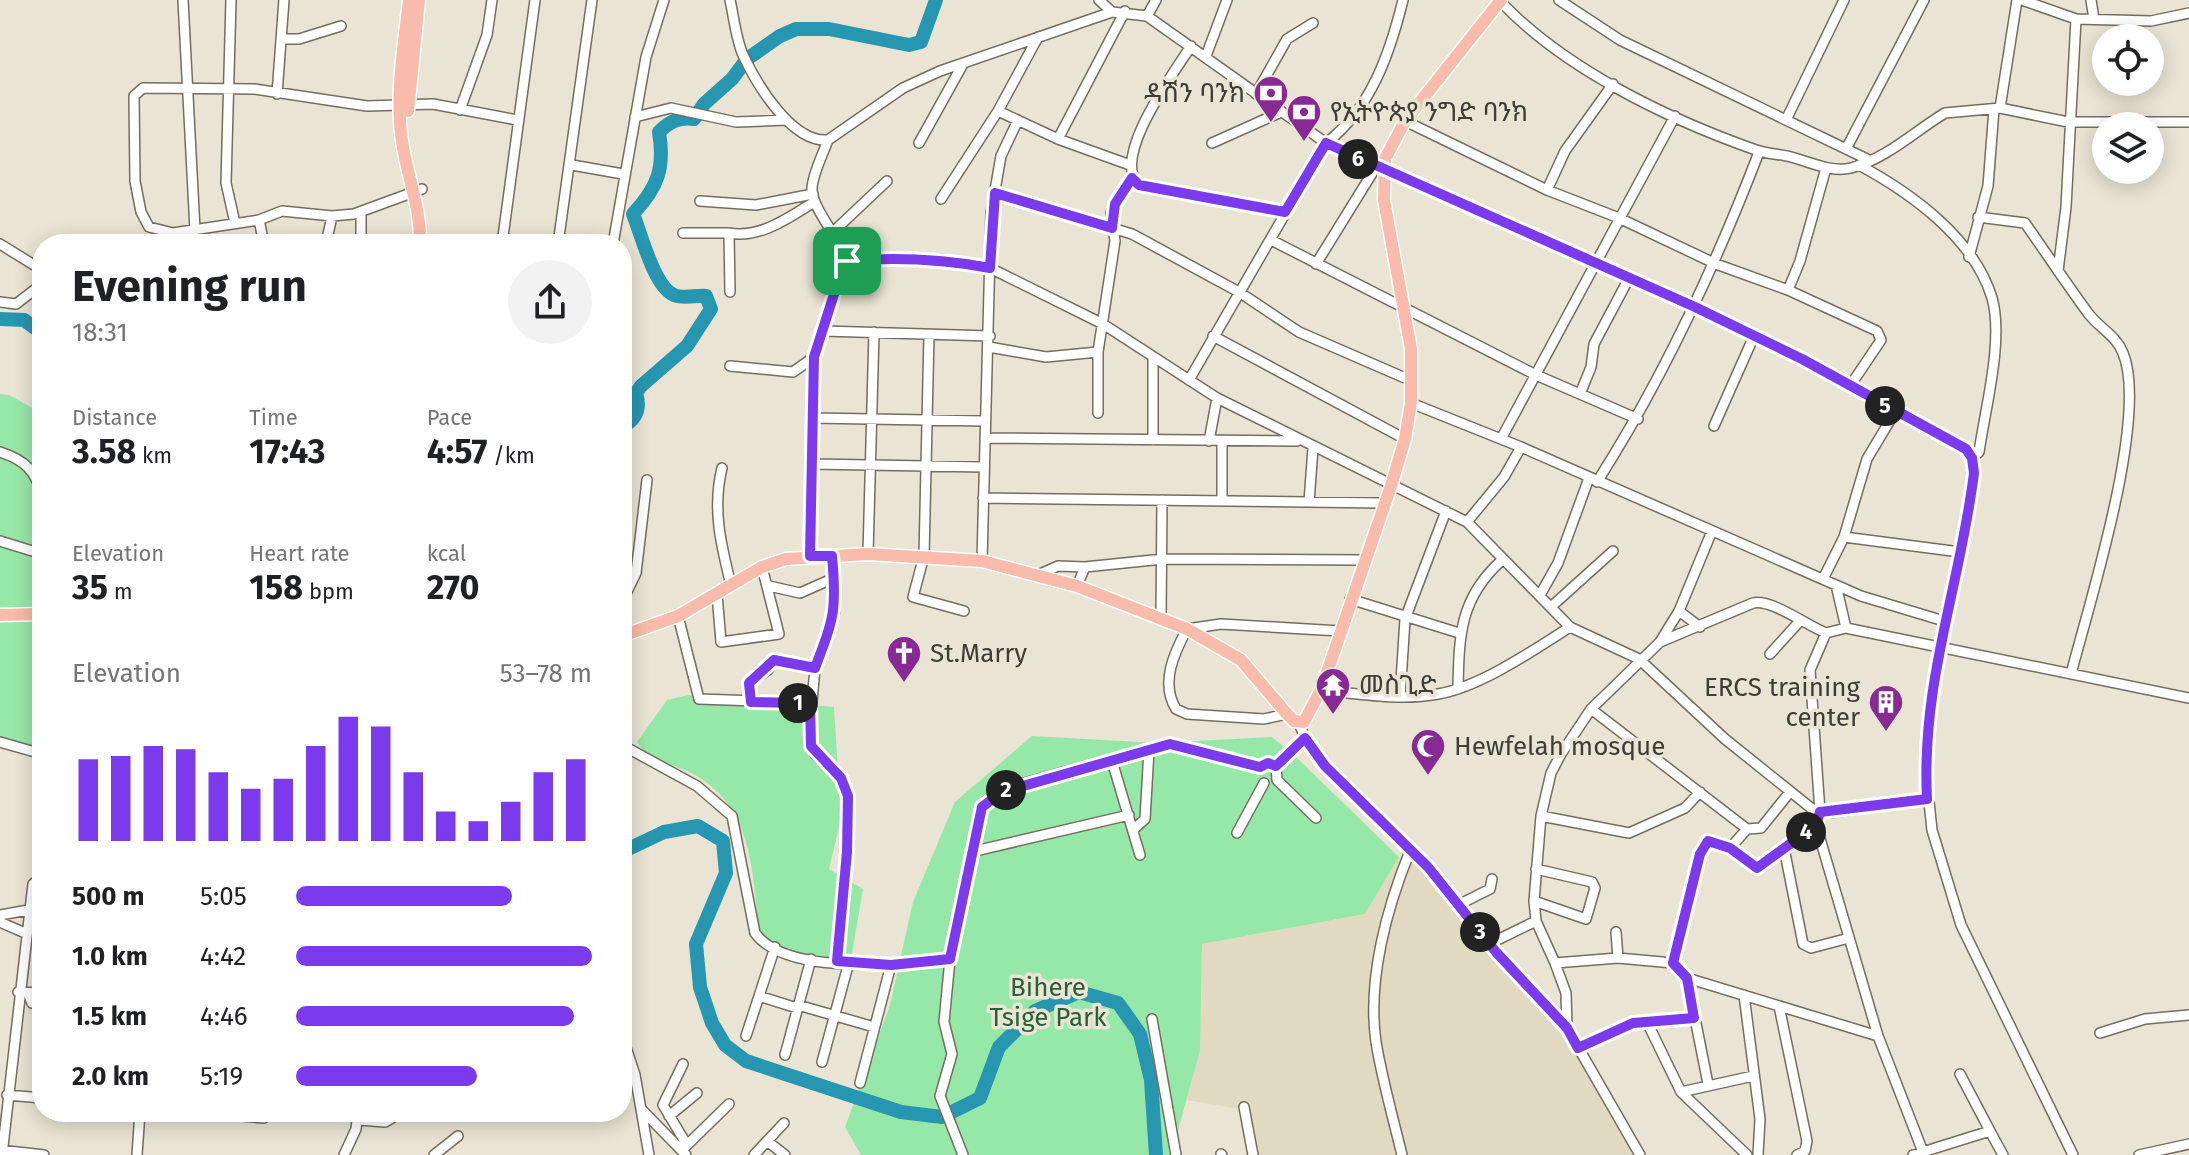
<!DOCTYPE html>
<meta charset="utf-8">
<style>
body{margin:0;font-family:"Fira Sans","Noto Sans Ethiopic",sans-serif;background:#f2f2f2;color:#202124;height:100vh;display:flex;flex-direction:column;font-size:30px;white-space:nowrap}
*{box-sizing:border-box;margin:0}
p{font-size:26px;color:#757577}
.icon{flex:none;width:44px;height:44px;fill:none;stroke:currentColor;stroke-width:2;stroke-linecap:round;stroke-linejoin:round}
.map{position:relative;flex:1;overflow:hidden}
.details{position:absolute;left:32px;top:234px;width:600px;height:888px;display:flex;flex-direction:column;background:#fff;border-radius:32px;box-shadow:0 4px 20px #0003}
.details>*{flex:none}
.fabs{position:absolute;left:2092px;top:24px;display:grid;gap:16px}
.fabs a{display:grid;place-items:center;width:72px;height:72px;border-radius:50%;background:#fff;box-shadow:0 4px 20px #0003;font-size:40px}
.pin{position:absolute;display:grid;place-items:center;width:68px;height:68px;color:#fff;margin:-34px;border-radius:16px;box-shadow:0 4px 12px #0006}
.km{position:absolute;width:40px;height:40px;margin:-20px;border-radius:50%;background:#222;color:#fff;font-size:22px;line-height:40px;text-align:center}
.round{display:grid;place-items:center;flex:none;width:84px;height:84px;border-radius:42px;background:#f2f2f2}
.overview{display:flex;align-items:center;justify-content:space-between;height:136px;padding:0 40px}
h1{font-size:44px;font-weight:700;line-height:60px}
.metrics{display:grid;grid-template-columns:repeat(3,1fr);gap:12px;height:136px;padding:8px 40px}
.metrics div{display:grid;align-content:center}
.metrics b{font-size:34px;font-weight:700}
.metrics small{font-size:22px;font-weight:400}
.metrics p{font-size:22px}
.chart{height:224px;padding:16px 40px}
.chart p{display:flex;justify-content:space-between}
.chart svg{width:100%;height:144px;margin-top:8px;stroke:#7c3aed;stroke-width:6}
ul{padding:0 40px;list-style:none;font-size:26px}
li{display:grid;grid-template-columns:128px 96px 1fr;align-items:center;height:60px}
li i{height:20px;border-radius:10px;background:#7c3aed}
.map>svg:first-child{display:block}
.built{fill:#e1dac1}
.education{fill:#ead6c8}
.green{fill:#96e8a8}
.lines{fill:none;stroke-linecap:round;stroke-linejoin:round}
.river{stroke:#2796b0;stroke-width:14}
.minor-casing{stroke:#736e5f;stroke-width:12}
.major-casing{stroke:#fff;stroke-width:15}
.minor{stroke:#fff;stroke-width:9}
.major{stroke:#f9bbab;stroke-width:12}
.route-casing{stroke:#fff;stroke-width:16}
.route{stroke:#7c3aed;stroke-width:10}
.labels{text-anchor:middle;stroke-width:7;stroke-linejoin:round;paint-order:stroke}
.poi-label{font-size:26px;fill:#3e3d36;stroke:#e9e4d3;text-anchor:start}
.park-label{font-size:26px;fill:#266237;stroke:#e9e4d3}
</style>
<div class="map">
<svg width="2189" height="1155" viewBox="0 0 2189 1155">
<rect width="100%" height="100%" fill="#e9e4d3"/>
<path class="built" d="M1399 857 1419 863 1569 1026 1643 1155H1252L1241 1109 1187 1100 1200 1051 1202 944 1365 914Z"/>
<path class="education" d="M37 898H42V990H33Z"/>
<path class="green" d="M0 394 9 395 42 413V758L0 736Z
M689 695 834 707 841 819 829 869 863 889 850 965 798 962 760 941C752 875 756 805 689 772 669 762 648 762 637 742L667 700Z
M1032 736 1157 743 1272 737 1294 755 1399 857 1365 914 1202 944 1200 1051 1171 1155H861L845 1127 890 1005 913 902 955 802Z"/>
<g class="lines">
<path class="river" d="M0 319 24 320 42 333
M622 427C637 419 641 409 636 393L641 386 687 346 711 309 706 296C697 295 682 299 674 295 654 287 641 233 633 214 658 187 665 168 659 132 670 121 679 117 694 119L704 104 732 79 747 59 780 36 796 29H829L909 45 921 42 936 0
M622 852 664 832 698 826 723 841 726 873 696 944 700 987 712 1023 725 1045 746 1061 901 1112 942 1117 980 1098 999 1047 1035 1011 1079 992 1118 1003 1140 1034 1151 1080 1156 1155"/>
<g class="minor-casing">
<path id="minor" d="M183 0 195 230 192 244
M231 0 226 183 235 223
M730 0C734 18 736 39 743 55 757 85 792 143 828 140L903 88 940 71 1112 12 1147 16 1326 143 1695 307 1802 359 1966 449 1974 465 1973 484 1930 701 1926 774 1932 830 1961 925 2073 1155
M1099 0 1112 12
M1559 0 1620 40 1869 160
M2022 0 2076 19 2151 21 2189 13
M2091 0 2094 19
M1500 1C1564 69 1668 119 1756 150 1767 154 1780 154 1791 157 1810 162 1832 173 1851 168 1886 159 1915 131 1945 113L2000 108 2068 122H2189
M1147 16 1156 0
M281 39H299L341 26
M1191 46C1174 73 1110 158 1139 185L1285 212
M1206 56 1227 0
M277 94 284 0
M1256 94 1287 39 1313 23
M2000 108 2017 0
M460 110 487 35 492 0
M998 111 1058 139 1130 165
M635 117 671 108 736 122 786 120
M1786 120 1844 0
M1405 121 1547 190 1619 218 1716 264 1788 290 1877 331 1881 340 1850 386
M1058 139 1125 11
M828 140C823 154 813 173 812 188 811 208 840 238 847 261L940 259 990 268 1103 324 1217 398 1467 522 1570 627 1639 659 1725 739 1811 808 1830 813 1927 799
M919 143 963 64
M1212 143 1279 113
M1846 149 1924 0
M572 165 623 174
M1859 165C1911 193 1974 238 1992 298 2004 340 1985 409 1979 452L1972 458
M422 189 354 214 332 216 282 211 259 220 173 233 149 227 141 212 135 181 134 96 143 88 254 89 367 106 433 104 517 120
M1547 190 1565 151 1613 84
M995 193 1132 234 1239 292 1299 332 1412 381
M941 199 998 111 1038 37
M700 201 756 205 813 194
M361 212V244
M1978 217 2025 223C2046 253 2066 283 2088 313 2099 328 2116 335 2123 353 2149 416 2089 604 2071 674
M259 220 264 244
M834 231 887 181
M683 233H729
M1271 240 1536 375 1638 419
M0 244 42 270
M326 244 332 216
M502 244 535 0
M558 244 592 0
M613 244 646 57 664 0
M1969 257 1988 186 1994 109
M1316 264 1376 167
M2058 271 2066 207 2076 19
M1788 290 1800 261 1826 168
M730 292 729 233C760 239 790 217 814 202
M0 302 16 304 42 284
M824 331 990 336
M929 335 924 556 913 597 964 611
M1213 336 1405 439
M989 347 1046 357 1098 352
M1153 359V440
M730 366 793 372 814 357
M1189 380 1326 143C1371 109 1390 53 1403 0
M1580 394 1591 367 1594 344 1628 280
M1411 403 1521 447 1861 596 1944 621
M1098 413V352L1115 241 1111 213 1132 178
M812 418 985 421
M1714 426 1754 336
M985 438 1297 441
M1501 439 1675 116
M1209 441 1217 398
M0 452C25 460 36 471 42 496
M812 464 984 467
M722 468C712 509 721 545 731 585
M1597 482C1664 377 1715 267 1759 152
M983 498 1384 503
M1222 500V442
M1309 502 1313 448
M1467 522 1504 477 1521 447
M1844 537 1960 552
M0 541 42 554
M868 554 874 332
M810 556 814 357 847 261
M832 556 835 612 815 668 809 735 815 754 841 778 848 796 847 852 837 961
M982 561 991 213 1001 156 1018 120
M1040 574 1058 566 1085 567
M1824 577 1844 537 1867 459 1895 412
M769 586 800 593 834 578
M1077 586 1085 567 1163 559 1363 560
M717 594 721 642 779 634 762 567
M1540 595 1558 563 1589 478
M1350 599 1459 633
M622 602 636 573 647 480
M1552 606 1613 551
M1679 611 1700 627
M678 616 699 699 810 703
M1161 619 1162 500
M1846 628 2189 698
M1826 633C1806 625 1772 599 1753 603L1660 642 1591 709 1561 754 1551 773 1541 816 1534 901 1536 921 1555 963 1618 958 1673 963 1687 978 1878 1036 1816 825 1820 812 1810 670 1826 633 1846 628 1836 585
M1660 642 1679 611 1712 531
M1770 654 1799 622
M1458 688C1459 635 1460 598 1501 561
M1321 690C1359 694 1401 701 1438 694 1480 687 1534 650 1570 627
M1400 697 1405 619 1446 511
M751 702 750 682 768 670 774 660 815 668
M1591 709 1747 829 1761 828 1790 792
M1287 714 1264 719 1187 714 1176 709C1160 683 1174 653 1187 629L1221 624 1340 631
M1299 723 1305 738 1325 766 1428 867 1496 952 1567 1028 1640 1155
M0 742 42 754
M622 745 697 786 732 816 755 933C787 977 902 963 950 959
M1112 761 1140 855
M1276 766 1277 780 1316 818
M1276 766 1305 738
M1541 816 1629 833 1685 808 1700 792
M1816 825 1784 848 1803 944 1811 948 1849 938
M1134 829 1145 819 1149 750
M1237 833 1264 783
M1730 848 1757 868 1784 848
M971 852 1129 815
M1534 901 1586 919 1595 888 1592 882 1536 869
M1458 905 1490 889 1492 879
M0 915 28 910
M0 922 25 933
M1616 932 1618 958
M1489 944 1536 921
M1555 963 1566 993 1567 1028
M1673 963 1704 844 1713 841 1730 848 1747 829
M1687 978 1708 1084
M18 992 42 993
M28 993 32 1003 42 1005
M1744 995 1760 1119 1758 1155
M759 996 797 1008
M798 1005 874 1027
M1779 1006 1807 1141 1805 1151 1797 1155
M1152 1019 1176 1155
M1646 1020 1681 1092 1747 1155
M2100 1033 2145 1019 2189 1015
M622 1035 635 1075 649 1155
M746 1036 775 947
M1878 1036 1923 1152
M1578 1048 1633 1023 1694 1018
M785 1055 811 959
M822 1062 849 962
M683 1064 663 1105 687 1145
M1960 1074 1990 1131
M860 1083 891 965
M1681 1092 1753 1076
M7 1095 42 1098
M1244 1107 1253 1155
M642 1110 686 1155
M194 1112 264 1118
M669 1116 697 1093
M359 1120 385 1122 397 1115
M767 1141 785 1155
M683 1149 729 1104
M0 1150 44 1155
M1221 1154 1222 1155
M2 1155 33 884 42 877
M137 1155 140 1112
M344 1155 356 1129 358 1112
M434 1155 458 1136
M754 1155 784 1123
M963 1155 940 1096 952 1054 944 1022 950 959 971 852 986 801 1021 784 1165 744 1260 767 1268 763 1276 766
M1402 1155C1393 1118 1382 1079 1376 1042 1367 980 1387 907 1410 851
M1913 1155 1990 1131 2003 1155
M2139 1155 2189 1144"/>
</g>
<g class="major-casing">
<path id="major" d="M409 0C404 46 395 95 402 141 407 177 421 207 420 244
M408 111 419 0
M0 615 42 614
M622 636 678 616 762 567 786 559 868 554 982 561 1077 586 1187 629 1241 660 1287 714 1294 721 1304 722 1321 690 1391 486 1405 439 1411 403V349L1384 200 1385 159 1405 121 1501 0"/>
</g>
<use href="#minor" class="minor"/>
<use href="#major" class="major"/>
</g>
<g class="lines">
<g class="route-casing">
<path id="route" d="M1326 143 1695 307 1802 359 1966 449 1972 458 1974 473C1960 587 1921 681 1927 799L1820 812 1816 825 1757 868 1730 848 1708 841 1700 854 1673 963 1687 978 1694 1018 1633 1023 1578 1048 1567 1028 1496 952 1428 867 1325 766 1305 738 1276 766 1268 763 1260 767 1170 744 1002 792 982 807 950 959 891 965 837 961 847 852 848 796 841 778 811 746 810 703 751 702 749 683 774 660 815 668C834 618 837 610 832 556H810L814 357 843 266 847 261C896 257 942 259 990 268L995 193 1112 228 1115 204 1132 178 1139 185 1285 212Z"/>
</g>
<use href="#route" class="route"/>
</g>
<defs>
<g id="bank-pin" transform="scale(1.8)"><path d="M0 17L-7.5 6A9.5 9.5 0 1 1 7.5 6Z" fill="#882a94" stroke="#e9e4d3"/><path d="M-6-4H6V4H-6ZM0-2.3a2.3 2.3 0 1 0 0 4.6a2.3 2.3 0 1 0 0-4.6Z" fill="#fff"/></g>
<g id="church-pin" transform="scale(1.8)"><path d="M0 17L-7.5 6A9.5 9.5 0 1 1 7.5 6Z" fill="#882a94" stroke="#e9e4d3"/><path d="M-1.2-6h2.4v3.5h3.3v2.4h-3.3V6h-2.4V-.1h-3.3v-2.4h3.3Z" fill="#fff"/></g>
<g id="temple-pin" transform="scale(1.8)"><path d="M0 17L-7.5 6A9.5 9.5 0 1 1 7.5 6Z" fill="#882a94" stroke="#e9e4d3"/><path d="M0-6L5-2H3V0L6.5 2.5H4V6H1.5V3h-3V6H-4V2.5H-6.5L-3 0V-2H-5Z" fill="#fff"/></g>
<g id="building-pin" transform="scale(1.8)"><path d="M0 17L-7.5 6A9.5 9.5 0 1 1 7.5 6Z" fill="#882a94" stroke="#e9e4d3"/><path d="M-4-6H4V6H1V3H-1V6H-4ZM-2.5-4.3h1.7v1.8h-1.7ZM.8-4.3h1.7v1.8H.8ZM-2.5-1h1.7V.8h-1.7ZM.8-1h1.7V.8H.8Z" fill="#fff"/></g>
<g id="mosque-pin" transform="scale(1.8)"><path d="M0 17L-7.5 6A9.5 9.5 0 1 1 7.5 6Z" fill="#882a94" stroke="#e9e4d3"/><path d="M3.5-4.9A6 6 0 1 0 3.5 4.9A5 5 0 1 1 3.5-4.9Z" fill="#fff"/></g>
</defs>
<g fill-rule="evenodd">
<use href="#bank-pin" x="1271" y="93"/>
<use href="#bank-pin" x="1304" y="112"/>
<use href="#church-pin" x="904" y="653"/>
<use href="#temple-pin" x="1333" y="685"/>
<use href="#building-pin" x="1886" y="702"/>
<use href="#mosque-pin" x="1428" y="746"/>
</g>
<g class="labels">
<g class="poi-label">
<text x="1245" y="102" text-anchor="end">ዳሽን ባንክ</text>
<text x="1330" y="121">የኢትዮጵያ ንግድ ባንክ</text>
<text x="930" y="662">St.Marry</text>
<text x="1359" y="694">መስጊድ</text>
<text x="1860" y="696" text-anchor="end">ERCS training<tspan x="1860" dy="30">center</tspan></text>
<text x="1454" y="755">Hewfelah mosque</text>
</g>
<g class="park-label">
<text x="1048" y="996">Bihere<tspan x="1048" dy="30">Tsige Park</tspan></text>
</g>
</g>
</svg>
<div class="fabs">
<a><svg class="icon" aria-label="locate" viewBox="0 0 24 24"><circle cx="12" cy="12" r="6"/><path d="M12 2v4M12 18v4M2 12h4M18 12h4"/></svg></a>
<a><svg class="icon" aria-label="layers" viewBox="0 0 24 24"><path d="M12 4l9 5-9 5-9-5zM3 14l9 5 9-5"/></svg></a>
</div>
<div class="pin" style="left:847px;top:261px;background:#1e9e55"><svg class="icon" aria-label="arrive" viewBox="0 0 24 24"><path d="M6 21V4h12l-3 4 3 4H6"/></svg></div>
<b class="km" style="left:798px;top:703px">1</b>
<b class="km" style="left:1006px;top:790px">2</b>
<b class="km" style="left:1480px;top:932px">3</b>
<b class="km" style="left:1806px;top:832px">4</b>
<b class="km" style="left:1885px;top:406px">5</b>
<b class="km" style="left:1358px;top:159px">6</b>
<section class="details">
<div class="overview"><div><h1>Evening run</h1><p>18:31</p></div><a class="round"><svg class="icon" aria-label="share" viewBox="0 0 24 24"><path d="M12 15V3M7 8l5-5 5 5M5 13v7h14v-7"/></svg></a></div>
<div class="metrics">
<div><p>Distance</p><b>3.58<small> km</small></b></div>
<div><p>Time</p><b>17:43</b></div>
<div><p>Pace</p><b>4:57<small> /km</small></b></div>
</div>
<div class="metrics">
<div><p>Elevation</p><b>35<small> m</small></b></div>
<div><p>Heart rate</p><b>158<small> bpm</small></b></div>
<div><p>kcal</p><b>270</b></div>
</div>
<div class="chart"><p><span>Elevation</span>53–78 m</p>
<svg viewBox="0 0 160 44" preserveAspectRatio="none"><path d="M5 44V19M15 44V18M25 44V15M35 44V16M45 44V23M55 44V28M65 44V25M75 44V15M85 44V6M95 44V9M105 44V23M115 44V35M125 44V38M135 44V32M145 44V23M155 44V19"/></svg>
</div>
<ul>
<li><b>500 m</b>5:05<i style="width:73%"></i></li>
<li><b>1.0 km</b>4:42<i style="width:100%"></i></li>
<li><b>1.5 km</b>4:46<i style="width:94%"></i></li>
<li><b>2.0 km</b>5:19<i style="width:61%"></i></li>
</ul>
</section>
</div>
